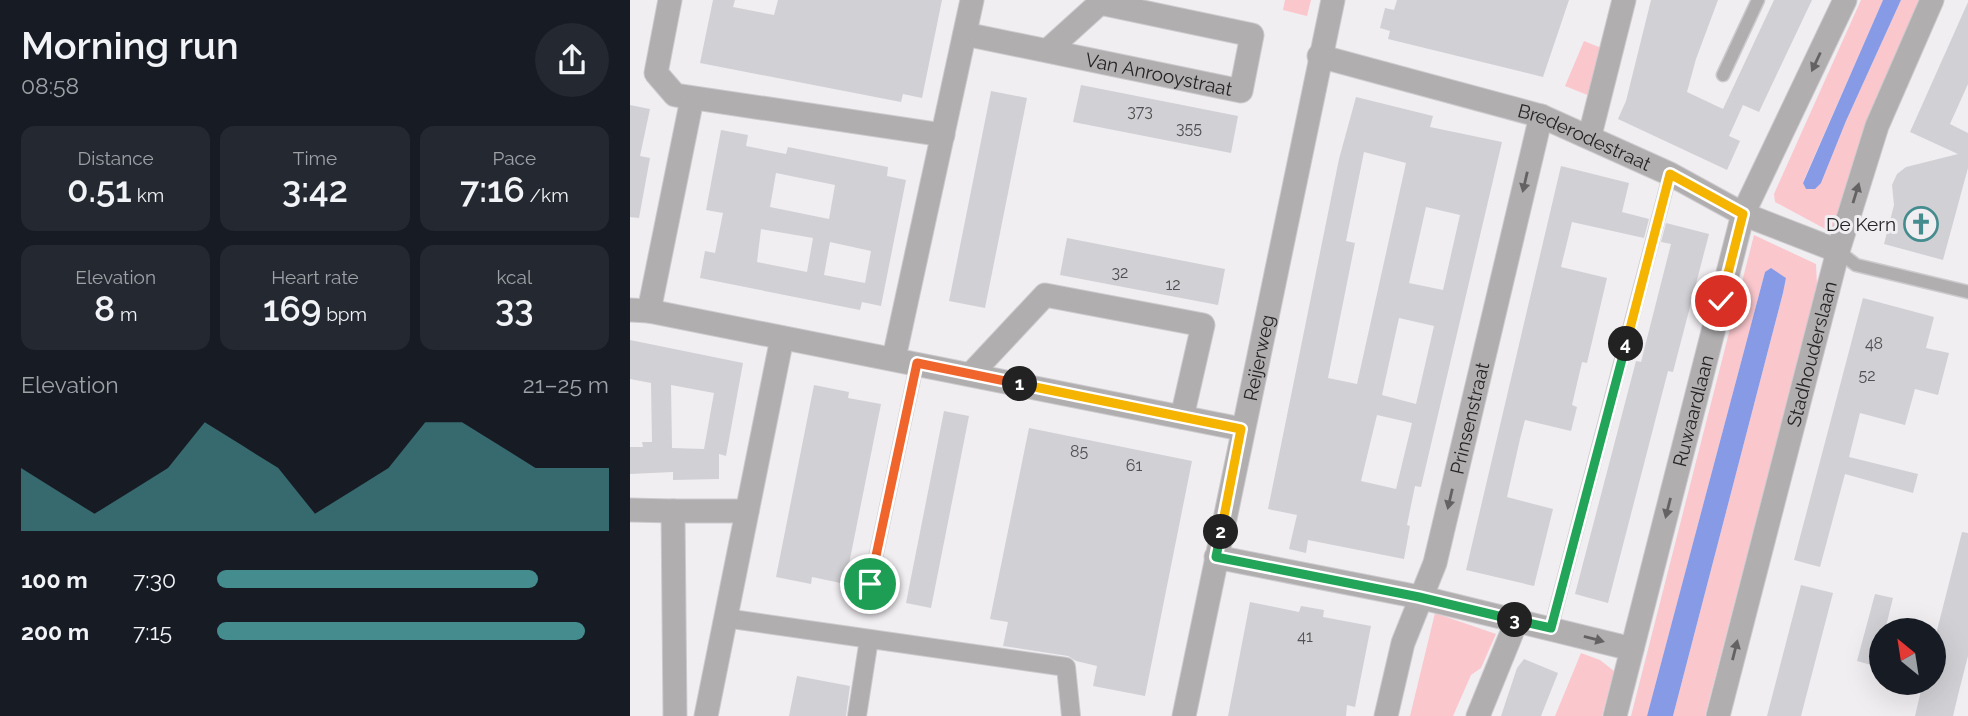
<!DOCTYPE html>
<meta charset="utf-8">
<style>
body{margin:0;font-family:Raleway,sans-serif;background:#242831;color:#f1f3f6;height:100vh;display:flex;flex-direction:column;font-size:26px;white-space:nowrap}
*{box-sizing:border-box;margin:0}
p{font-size:23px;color:#9ea1a6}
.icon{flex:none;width:38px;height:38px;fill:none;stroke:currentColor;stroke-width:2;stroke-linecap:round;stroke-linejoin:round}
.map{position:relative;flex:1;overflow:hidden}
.details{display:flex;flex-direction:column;background:#171b24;width:630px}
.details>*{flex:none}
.needle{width:46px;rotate:330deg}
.buttons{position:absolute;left:1239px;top:618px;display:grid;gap:14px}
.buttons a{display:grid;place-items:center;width:77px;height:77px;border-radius:50%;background:#171b24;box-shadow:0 7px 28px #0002;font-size:35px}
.pin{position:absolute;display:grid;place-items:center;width:60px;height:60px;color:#fff;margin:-30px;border:4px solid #fff;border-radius:50%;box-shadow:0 2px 7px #0007}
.km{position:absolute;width:35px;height:35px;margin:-18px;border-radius:50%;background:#222;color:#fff;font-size:19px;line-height:35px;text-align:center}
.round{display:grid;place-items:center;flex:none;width:74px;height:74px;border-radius:37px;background:#242831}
.head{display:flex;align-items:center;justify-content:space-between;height:119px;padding:0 21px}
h1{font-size:38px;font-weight:600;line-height:52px}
.stats{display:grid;grid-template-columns:repeat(3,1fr);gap:10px;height:119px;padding:7px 21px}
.stats div{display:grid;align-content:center;border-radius:14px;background:#242831;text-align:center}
.stats b{font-size:35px;font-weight:600}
.stats small{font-size:19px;font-weight:400}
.stats p{font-size:19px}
.chart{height:196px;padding:14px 21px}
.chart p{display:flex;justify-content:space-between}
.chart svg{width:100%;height:126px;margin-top:7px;fill:#458c8f;opacity:.7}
ul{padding:0 21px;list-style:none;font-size:23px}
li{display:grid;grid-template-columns:112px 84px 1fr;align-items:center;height:52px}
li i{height:18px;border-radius:9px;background:#458c8f}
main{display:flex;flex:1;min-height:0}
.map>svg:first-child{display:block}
.green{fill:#fac7cd}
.water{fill:#879ae6}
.building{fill:#d1d0d4;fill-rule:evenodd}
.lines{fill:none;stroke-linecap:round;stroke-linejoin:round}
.service-casing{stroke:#cccacd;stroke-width:15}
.pedestrian-casing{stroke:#cccacd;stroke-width:20}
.minor-casing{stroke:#cccacd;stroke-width:25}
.service{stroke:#b0aeaf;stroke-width:12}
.pedestrian{stroke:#b0aeaf;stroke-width:18}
.minor{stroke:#b0aeaf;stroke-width:23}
.oneway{fill:#646263}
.split-1-casing{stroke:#fff;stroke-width:14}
.split-2-casing{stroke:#fff;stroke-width:14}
.split-3-casing{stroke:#fff;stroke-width:14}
.split-4-casing{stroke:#fff;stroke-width:14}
.split-5-casing{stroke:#fff;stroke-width:14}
.split-1{stroke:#f0652b;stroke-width:9}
.split-2{stroke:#f5b400;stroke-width:9}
.split-3{stroke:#22a559;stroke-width:9}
.split-4{stroke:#22a559;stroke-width:9}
.split-5{stroke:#f5b400;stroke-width:9}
.labels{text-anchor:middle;stroke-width:6;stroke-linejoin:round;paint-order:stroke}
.number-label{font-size:16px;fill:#504f51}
.street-label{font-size:19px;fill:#252425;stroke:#f1eef2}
.poi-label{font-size:19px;fill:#252425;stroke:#f1eef2;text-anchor:end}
</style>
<main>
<section class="details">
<div class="head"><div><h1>Morning run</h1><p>08:58</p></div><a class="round"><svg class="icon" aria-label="share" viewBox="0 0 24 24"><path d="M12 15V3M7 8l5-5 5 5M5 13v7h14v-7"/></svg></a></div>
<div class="stats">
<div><p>Distance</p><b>0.51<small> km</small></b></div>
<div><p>Time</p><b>3:42</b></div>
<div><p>Pace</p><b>7:16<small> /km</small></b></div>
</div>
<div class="stats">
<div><p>Elevation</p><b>8<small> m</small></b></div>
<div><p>Heart rate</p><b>169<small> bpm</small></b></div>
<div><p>kcal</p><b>33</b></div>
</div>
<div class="chart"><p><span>Elevation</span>21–25 m</p>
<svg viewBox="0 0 160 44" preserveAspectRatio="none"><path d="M0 44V22L10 30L20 38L30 30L40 22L50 6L60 14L70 22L80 38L90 30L100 22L110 6L120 6L130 14L140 22L150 22L160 22V44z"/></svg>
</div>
<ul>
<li><b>100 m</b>7:30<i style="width:82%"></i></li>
<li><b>200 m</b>7:15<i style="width:94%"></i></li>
</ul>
</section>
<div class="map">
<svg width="1338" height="716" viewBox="0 0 1338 716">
<rect width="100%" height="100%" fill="#f1eef2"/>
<path class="green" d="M655 0H681L677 16 653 10Z
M1231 0H1253L1173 182 1176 189 1191 183 1216 121 1271 0H1293L1206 223 1199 231 1145 202 1144 194Z
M954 41 979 51 960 96 935 86Z
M1124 235 1186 264 1187 285 1075 716H1043L1153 293 1156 278 1135 272 1017 716H1001Z
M805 613 866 634 851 668 841 675 823 716H780Z
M951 653 970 660 984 671 972 716H925Z"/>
<path class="water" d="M1253 0H1271L1216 121 1191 183 1185 189H1176L1173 183Z
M1141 268 1156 278 1153 293 1043 716H1017L1135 272Z"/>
<path class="building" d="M83 0H105L103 7 144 15 148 0H312L292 98 273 94 271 102 70 63Z
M767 0H939L913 77 758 39 760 31 750 28 755 8 764 10Z
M1021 0H1088L1066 59 1057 92 1093 109 1144 0H1182L1129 112 1113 105 1099 136 1110 141 1097 170 988 119 996 101Z
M1338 2V84L1320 124 1338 133V168L1313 260 1254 244 1264 205 1262 185 1267 174 1276 167 1328 154 1280 132Z
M451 85 608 116 601 153 443 122Z
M361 91 397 98 355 308 319 301Z
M726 97 803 116 800 127 872 142 791 487 785 486 777 525 780 526 774 559 678 540 676 553 659 549 667 515 638 509 709 159ZM734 152 776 163 727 384 698 378 725 243 716 241ZM796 207 830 215 813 290 779 283ZM769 318 804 326 786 404 752 395ZM747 415 782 423 766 489 731 481Z
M0 105 20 109 10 156 20 158 9 218 0 217Z
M91 130 118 135 116 146 156 154 158 147 258 167 257 176 276 180 251 306 232 302 230 310 70 278 75 251 85 253 93 213 76 210ZM146 173 205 185 199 219 140 207ZM131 229 183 238 177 272 127 262ZM200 242 241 251 235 283 194 275Z
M931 166 999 183 992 212 1019 219 1014 238 942 222 931 267 977 278 957 363 952 362 942 405 947 407 941 431 895 420 890 439 877 497 923 509 904 586 836 570Z
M1036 223 1079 234 1043 372 1038 371 978 603 945 594 1006 361 1011 362 1041 244 1031 242Z
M437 238 595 269 588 305 430 275Z
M1233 298 1304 317 1296 348 1319 353 1308 395 1285 389 1275 425 1230 413 1219 457 1288 474 1283 493 1215 474 1190 567 1164 560Z
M0 340 113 363 96 456 89 454V479L43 480V472L0 474V447H13L12 442H22L21 383 0 379ZM41 385 84 393 74 449 42 448Z
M184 385 219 392 218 398 251 404 215 584 182 577 181 584 146 577Z
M314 411 339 416 301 608 276 603Z
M399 428 562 461 515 696 463 686 467 666 446 661 438 656 373 646 378 622 360 619Z
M1332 532 1338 533V656L1329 691 1323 716H1285L1293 682H1304V642Z
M1171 585 1203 593 1171 716H1137Z
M1245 594 1263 598 1255 630H1251L1245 666 1227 661Z
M620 602 669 612 671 606 694 610 693 617 741 626 725 707 717 705 716 716H598Z
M894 659 928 673 911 716H871L887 668Z
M167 676 220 686 216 716H159Z"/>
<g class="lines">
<g class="service-casing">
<path id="service" d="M1093 75 1128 0
M1208 251 1226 265 1338 292
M240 584 287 363
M921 628 1040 174"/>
</g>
<g class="pedestrian-casing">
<path id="pedestrian" d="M95 618 436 667 441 716
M227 716 239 639"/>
</g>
<g class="minor-casing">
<g id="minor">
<path d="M40 0 26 73 45 95 313 135"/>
<path id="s1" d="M335 34 611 91 622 35 470 3 418 50"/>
<path id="s2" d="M689 56 911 116 1040 174 1113 214 1208 251"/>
<path d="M960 135 994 0"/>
<path d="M0 310 19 311 611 429"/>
<path d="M19 311 62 99"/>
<path d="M264 358 342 0"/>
<path d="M341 374 415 295 573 325 552 417"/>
<path d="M0 510 43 511"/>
<path d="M586 557 789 597 1002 649"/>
<path d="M45 716 43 511H117"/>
<path d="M76 716 152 338"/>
<path id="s3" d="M554 716 703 0"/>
<path id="s4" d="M756 716 773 643 805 563 911 116"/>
<path d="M848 716 887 620"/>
<path id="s5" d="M985 716 1113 214 1215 0"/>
<path id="s6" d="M1088 716 1208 251 1247 126 1302 0"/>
</g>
</g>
<use href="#service" class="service"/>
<use href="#pedestrian" class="pedestrian"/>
<use href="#minor" class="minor"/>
</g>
<defs><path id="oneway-solid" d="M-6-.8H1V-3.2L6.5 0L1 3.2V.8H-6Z" transform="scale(1.75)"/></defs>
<g class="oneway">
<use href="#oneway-solid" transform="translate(1186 62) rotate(115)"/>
<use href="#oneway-solid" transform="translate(895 182) rotate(103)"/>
<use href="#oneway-solid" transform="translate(1226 193) rotate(-73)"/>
<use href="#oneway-solid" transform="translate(820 499) rotate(103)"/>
<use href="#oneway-solid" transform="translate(1038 508) rotate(104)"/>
<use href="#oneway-solid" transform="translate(964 639) rotate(15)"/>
<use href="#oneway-solid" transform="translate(1105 650) rotate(-76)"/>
</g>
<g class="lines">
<g class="split-1-casing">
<path id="split-1" d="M240 584 287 363 390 384"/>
</g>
<g class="split-2-casing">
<path id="split-2" d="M390 384 611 429 591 532"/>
</g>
<g class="split-3-casing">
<path id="split-3" d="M591 532 586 557 789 597 885 620"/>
</g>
<g class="split-4-casing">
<path id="split-4" d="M885 620 921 628 996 344"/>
</g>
<g class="split-5-casing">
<path id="split-5" d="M996 344 1040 174 1113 214 1091 301"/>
</g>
<use href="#split-1" class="split-1"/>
<use href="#split-2" class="split-2"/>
<use href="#split-3" class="split-3"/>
<use href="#split-4" class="split-4"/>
<use href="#split-5" class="split-5"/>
</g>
<defs>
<g id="church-ring" transform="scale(1.75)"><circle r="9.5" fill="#f1eef2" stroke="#458c8f" stroke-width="1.5"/><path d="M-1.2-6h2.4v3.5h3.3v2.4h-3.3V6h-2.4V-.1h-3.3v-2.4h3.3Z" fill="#458c8f"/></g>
</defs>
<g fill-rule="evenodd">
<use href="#church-ring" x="1291" y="224"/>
</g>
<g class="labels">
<g class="number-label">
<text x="510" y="117">373</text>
<text x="559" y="134">355</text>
<text x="490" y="278">32</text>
<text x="543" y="290">12</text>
<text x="1244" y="349">48</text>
<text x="1237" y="381">52</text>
<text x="449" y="457">85</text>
<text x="504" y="471">61</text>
<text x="675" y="642">41</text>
</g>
<g class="street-label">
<text dy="7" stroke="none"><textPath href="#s1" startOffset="198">Van Anrooystraat</textPath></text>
<text dy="7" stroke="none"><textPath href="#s2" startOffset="278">Brederodestraat</textPath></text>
<text dy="7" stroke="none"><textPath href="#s6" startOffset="374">Stadhouderslaan</textPath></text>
<text dy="7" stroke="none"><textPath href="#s3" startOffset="366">Reijerweg</textPath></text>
<text dy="7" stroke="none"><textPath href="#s5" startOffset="315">Ruwaardlaan</textPath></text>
<text dy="7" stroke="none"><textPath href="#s4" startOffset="310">Prinsenstraat</textPath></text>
</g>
<g class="poi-label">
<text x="1266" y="231">De Kern</text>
</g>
</g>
</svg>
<div class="buttons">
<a><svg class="needle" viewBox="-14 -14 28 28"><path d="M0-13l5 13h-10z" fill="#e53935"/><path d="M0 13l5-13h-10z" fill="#9ea1a6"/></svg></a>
</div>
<div class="pin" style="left:240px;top:584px;background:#1e9e55"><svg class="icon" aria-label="arrive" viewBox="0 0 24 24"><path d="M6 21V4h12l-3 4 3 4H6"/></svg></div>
<div class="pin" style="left:1091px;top:301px;background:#d93025"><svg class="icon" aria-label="check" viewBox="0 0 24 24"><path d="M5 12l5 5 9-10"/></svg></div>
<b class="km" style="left:390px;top:384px">1</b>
<b class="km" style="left:591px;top:532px">2</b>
<b class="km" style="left:885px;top:620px">3</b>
<b class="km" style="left:996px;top:344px">4</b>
</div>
</main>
